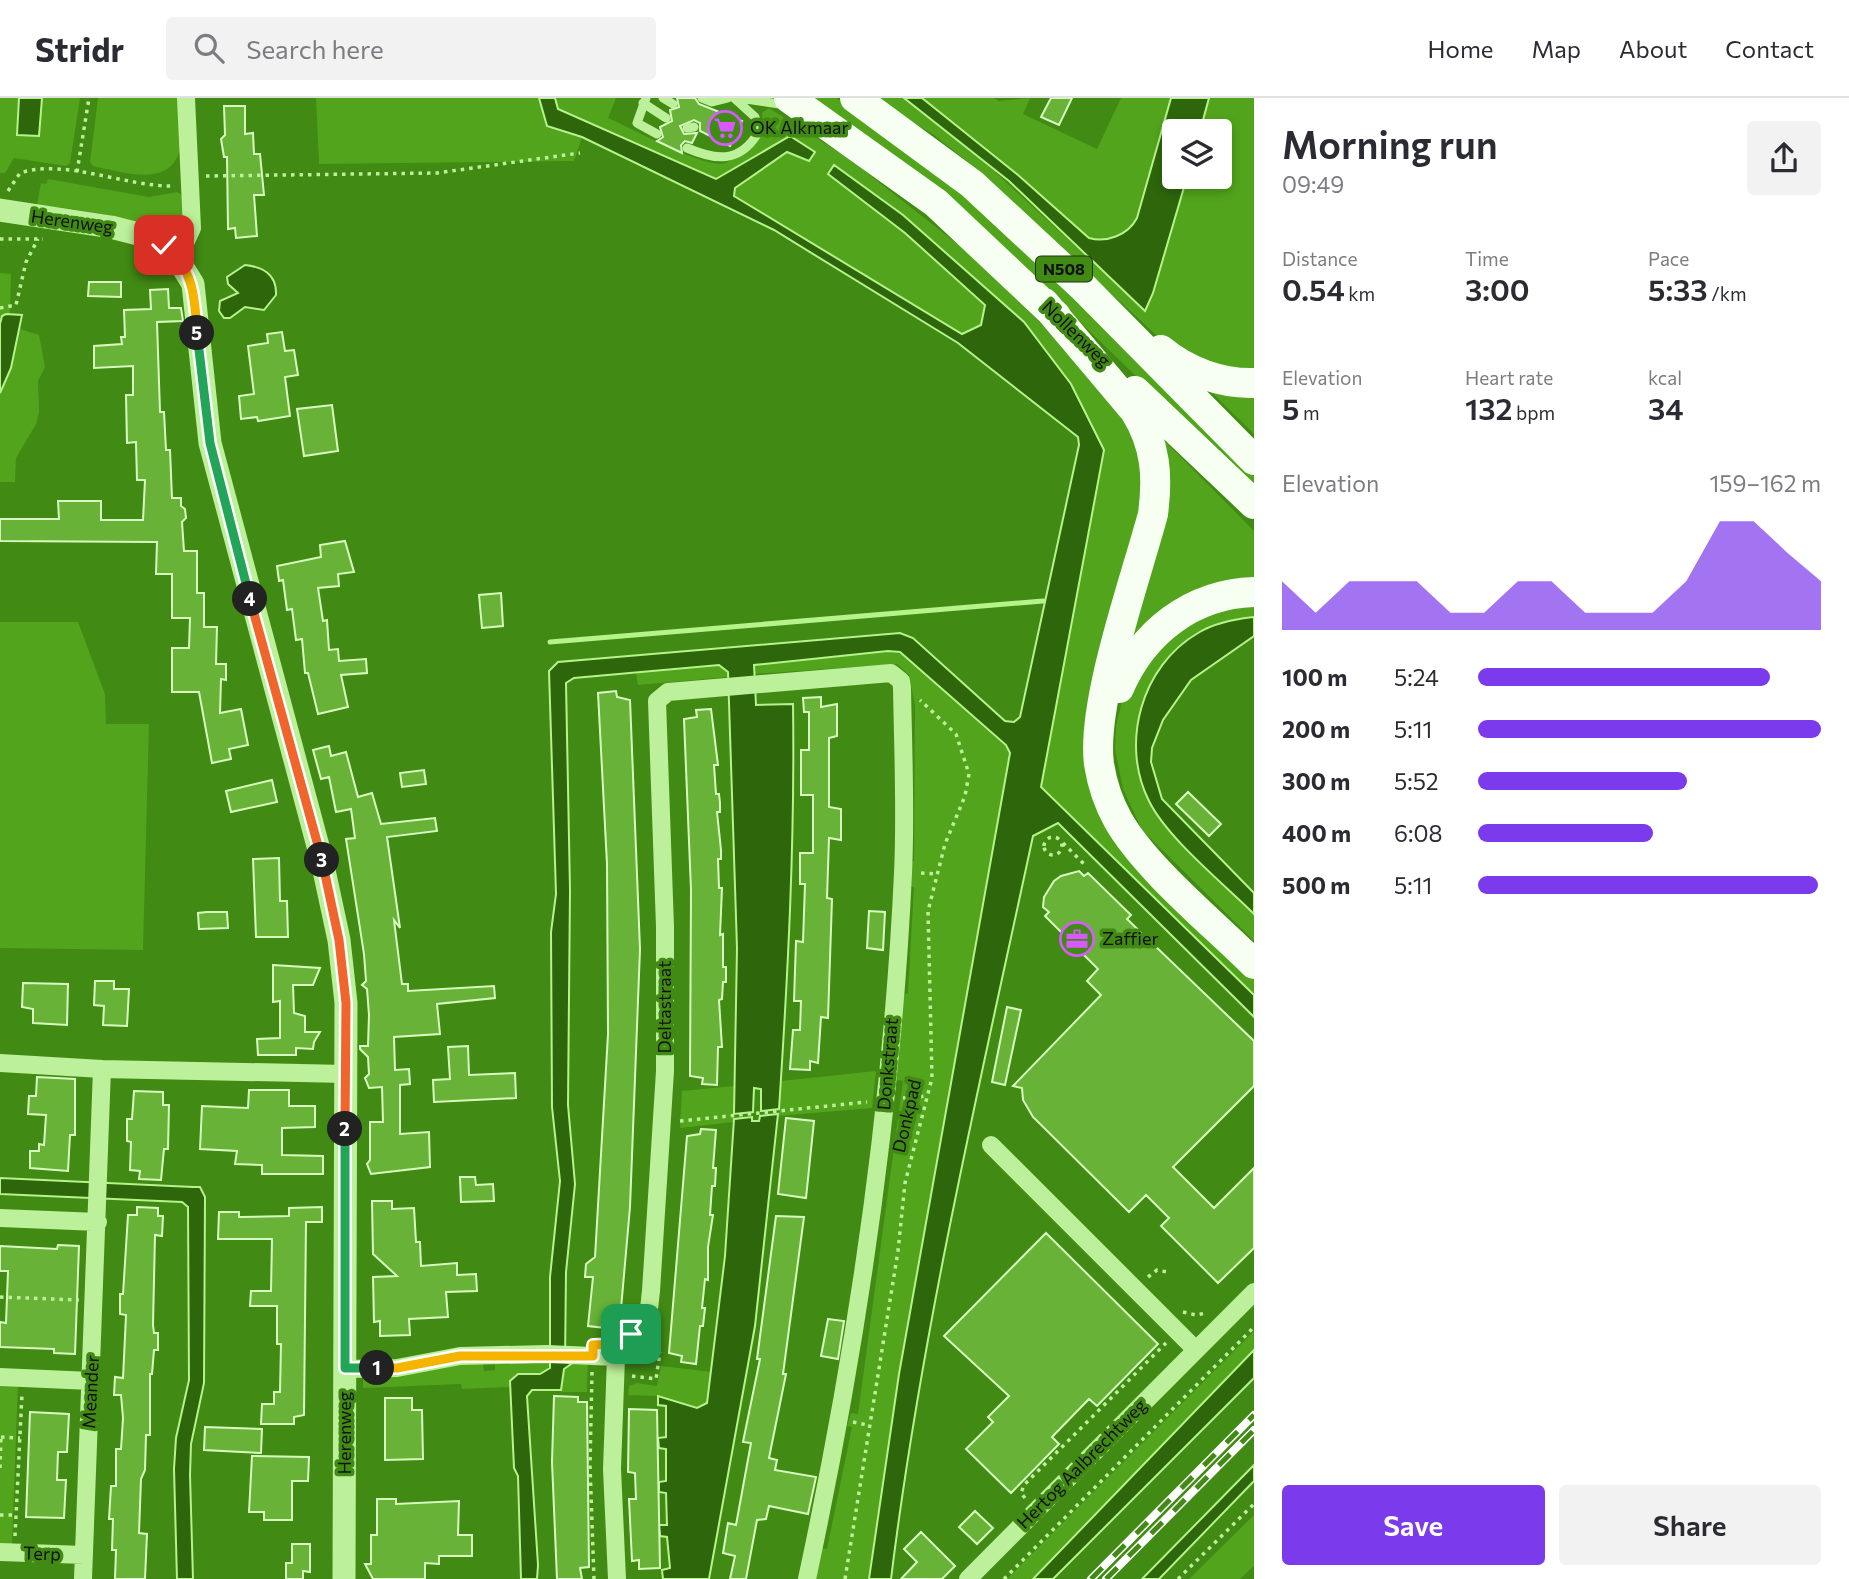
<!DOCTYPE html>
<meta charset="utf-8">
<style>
body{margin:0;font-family:Commissioner,sans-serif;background:#f2f2f3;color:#2b2b33;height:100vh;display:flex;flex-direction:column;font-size:26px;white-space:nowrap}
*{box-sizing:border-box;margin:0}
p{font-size:23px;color:#7c7c81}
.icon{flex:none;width:38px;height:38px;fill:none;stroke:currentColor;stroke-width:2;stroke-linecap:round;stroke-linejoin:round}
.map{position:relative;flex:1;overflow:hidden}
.side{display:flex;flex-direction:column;background:#fff;width:595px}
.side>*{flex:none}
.buttons{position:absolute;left:1162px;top:21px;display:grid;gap:14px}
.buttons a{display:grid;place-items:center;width:70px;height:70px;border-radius:7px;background:#fff;box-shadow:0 4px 10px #0003;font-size:35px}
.pin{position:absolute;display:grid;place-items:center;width:60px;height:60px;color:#fff;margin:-30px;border-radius:14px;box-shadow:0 4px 10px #0006}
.km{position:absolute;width:35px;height:35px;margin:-18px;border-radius:50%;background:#222;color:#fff;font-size:19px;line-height:35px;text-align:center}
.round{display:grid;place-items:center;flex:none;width:74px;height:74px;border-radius:7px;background:#f2f2f3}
.head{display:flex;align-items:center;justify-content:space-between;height:119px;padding:0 28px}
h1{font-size:38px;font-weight:600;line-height:52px}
.metrics{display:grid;grid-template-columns:repeat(3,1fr);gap:10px;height:119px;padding:7px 28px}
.metrics div{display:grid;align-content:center}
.metrics b{font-size:30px;font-weight:600}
.metrics small{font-size:19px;font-weight:400}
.metrics p{font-size:19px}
.chart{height:196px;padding:14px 28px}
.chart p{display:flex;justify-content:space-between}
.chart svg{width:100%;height:126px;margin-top:7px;fill:#7c3aed;opacity:.7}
.primary-button{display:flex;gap:14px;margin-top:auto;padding:14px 28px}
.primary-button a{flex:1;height:80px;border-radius:7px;background:#7c3aed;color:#fff;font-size:28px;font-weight:600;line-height:80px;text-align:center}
.primary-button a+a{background:#f2f2f3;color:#2b2b33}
ul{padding:0 28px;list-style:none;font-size:23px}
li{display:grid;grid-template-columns:112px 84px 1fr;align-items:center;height:52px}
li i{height:18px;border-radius:9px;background:#7c3aed}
header{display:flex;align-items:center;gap:42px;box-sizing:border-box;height:98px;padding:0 35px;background:#fff;border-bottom:2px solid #e1e1e2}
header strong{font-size:33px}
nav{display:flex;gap:38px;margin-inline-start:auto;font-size:24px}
.search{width:490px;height:63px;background:#f2f2f3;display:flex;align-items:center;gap:18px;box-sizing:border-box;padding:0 24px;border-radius:7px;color:#7c7c81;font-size:26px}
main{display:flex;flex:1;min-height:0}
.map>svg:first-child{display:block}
.green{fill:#51a41b}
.water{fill:#2e660c;stroke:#b6f38b;stroke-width:2}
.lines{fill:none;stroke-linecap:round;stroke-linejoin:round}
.stream{stroke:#b6f38b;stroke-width:5}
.building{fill:#67b237;stroke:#d8fcc0;stroke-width:2}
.path{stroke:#bcf09a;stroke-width:3.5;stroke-dasharray:3.5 5;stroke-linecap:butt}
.service{stroke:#bcf09a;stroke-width:9}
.minor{stroke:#bcf09a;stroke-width:18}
.tertiary{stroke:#bcf09a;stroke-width:23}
.trunk{stroke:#f6fff1;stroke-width:30}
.rail-casing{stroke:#fff;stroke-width:8}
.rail{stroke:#418a13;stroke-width:5;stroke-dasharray:16;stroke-linecap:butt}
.split-1-casing{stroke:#fff;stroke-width:14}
.split-2-casing{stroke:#fff;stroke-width:14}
.split-3-casing{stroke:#fff;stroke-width:14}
.split-4-casing{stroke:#fff;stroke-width:14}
.split-5-casing{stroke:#fff;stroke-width:14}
.split-6-casing{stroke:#fff;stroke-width:14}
.split-1{stroke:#f5b400;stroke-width:9}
.split-2{stroke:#22a559;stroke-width:9}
.split-3{stroke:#f0652b;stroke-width:9}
.split-4{stroke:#f0652b;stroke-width:9}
.split-5{stroke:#22a559;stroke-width:9}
.split-6{stroke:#f5b400;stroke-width:9}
.labels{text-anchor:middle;stroke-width:7;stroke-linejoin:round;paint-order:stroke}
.shield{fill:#418a13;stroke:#1f3512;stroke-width:2}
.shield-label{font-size:16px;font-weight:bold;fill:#111}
.poi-label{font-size:18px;fill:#111;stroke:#418a13;text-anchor:start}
.street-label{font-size:18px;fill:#111;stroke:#418a13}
</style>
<header>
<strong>Stridr</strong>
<div class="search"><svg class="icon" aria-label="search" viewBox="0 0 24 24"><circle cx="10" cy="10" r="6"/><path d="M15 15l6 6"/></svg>Search here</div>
<nav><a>Home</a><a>Map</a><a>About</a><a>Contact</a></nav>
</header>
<main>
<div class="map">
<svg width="1254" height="1481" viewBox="0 0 1254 1481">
<rect width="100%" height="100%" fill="#418a13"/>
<path class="green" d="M0 0H19L17 37 39 38 42 0H80L70 65 66 68 14 60 5 75H0Z
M98 0H178C179 16 184 35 180 51 171 91 121 74 93 68L90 64Z
M316 0H539L547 28 582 39 574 63 319 66Z
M555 0H616L608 20C630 29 706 72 725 65 731 63 738 57 743 54 764 40 764 39 762 15L769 10 848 60 969 155 1121 304 1150 377 1095 673 1254 875V897L1041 689 1104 352 1047 252 1024 224 903 117 835 67 829 76 905 135 985 207 981 227 962 236 734 98V90L787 54 809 62 814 54 790 38 716 81 558 11Z
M808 0H836L850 8C901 47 951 86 999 129 1088 208 1169 295 1254 378V392L995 142Z
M873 0H904L966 47 1144 212 1153 195 1187 79H1220V33H1200L1209 0H1254V279L1179 258 969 65 934 37Z
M922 0H994L999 3 1030 0 1023 16 1097 51 1121 0H1171L1137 120C1128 137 1107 145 1089 141L1018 77Z
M48 81 149 99 177 94 182 97 184 129 178 140C131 119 88 112 37 107L41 85 46 86Z
M0 175 11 176 10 216 2 218 0 226Z
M20 231 39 237 45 269 38 283 39 314 36 326 16 360 15 384H0V295L11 270Z
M1201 284 1254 292V336Z
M1157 335 1254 433V487L1121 568Z
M1254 501V519C1235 522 1215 525 1198 535 1141 568 1120 646 1149 703 1167 740 1224 786 1254 816V843L1142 732 1123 691 1115 651 1116 628 1125 591 1176 528Z
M0 524H78L105 596 106 626H149L143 852 0 850Z
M888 553 905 557 1006 647 1011 661 911 1212 869 1481H815L822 1450 827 1451 852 1329 847 1328 851 1315 858 1316 903 983 896 982 901 898 908 895 914 789 908 788V764L914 763 915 608 909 577 897 566 754 576 753 568 758 564Z
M719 567 726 571 728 579 638 587 636 575Z
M876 973 872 1010 778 1018 781 983Z
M734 988V1024L680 1030 682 993Z
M1254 1233V1252L1033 1481H1007Z
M495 1264H551L546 1274 516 1277 510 1283 511 1289 462 1291 461 1286 363 1290V1279L471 1265H483L484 1273 495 1272Z
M574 1264H588L587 1294H561L564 1271Z
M661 1268 712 1274 707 1305 697 1310 658 1298 628 1297 629 1288 637 1285 657 1288Z
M0 1286H18L12 1447H0Z
M1254 1417V1468L1240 1481H1189Z"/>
<path class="water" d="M19 0H42L39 38 17 37Z
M539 0H555L558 11 716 81 790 38 815 54 809 63 787 54 735 90 734 98 962 236 981 227 985 207 905 135 828 76 834 67 903 117 1024 224 1071 286 1104 352 1041 689 1254 897V919L1058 725 1033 738C980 985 922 1230 891 1481H869L899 1276 1010 655 1006 647 900 554 888 553 754 567 756 607 793 606C795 741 788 875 779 1011L761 1013V991L754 990 753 1014 734 1016 737 850 728 574 719 567 574 580 566 585 570 792 568 1007 575 1086 566 1174 565 1264H574L564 1271 561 1292H532L527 1298 538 1467 537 1481H521L518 1378 514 1370 510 1283 518 1276H540L550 1270V1179L560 1083 552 1009 551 834 556 796 549 573 558 564 900 535 913 540 1005 623 1014 624 1020 619 1079 347 1078 339 958 245 774 132 582 39 547 28Z
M904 0H922L1018 77 1089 140C1107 145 1128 137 1137 120L1171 0H1209L1200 33H1174V79H1187L1153 195 1145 213 1009 83Z
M245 167C263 169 277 176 276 197L264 212 245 209 230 220H224L219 213 220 203 238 195 228 186 227 179Z
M6 216 22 217 11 270 0 295V226L2 218Z
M1254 519V538L1191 582 1163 622 1152 650 1151 664 1162 701 1254 795V816C1224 786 1167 740 1149 703 1120 646 1141 568 1198 535 1214 525 1235 521 1254 519Z
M778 1016 755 1228 709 1481H663L662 1472 670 1470 667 1439 660 1438 659 1427H667L666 1395 659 1394V1384L666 1383V1351L659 1350 658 1340 666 1339V1308L658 1307V1298L697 1310 707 1305 725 1158 734 1021 752 1019V1023H759L760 1018Z
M0 1080 193 1089H200L205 1099 204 1285 191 1346 190 1377 193 1481H177L174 1371 176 1340 189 1282 188 1109 182 1104 0 1096Z
M1254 1252V1280L1053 1481H1033Z
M1254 1367V1383L1159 1481H1142Z"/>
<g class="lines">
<path class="stream" d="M550 544 1043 503"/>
</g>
<path class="building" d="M677 0H695L699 6 742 23 730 48 700 33V25L694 22 680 28 684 36 697 35 692 45 685 43 681 47 682 55 657 43 663 39 660 29 672 23 670 12 679 9Z
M1051 0H1072L1059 27 1041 19Z
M224 8H245V36L253 35 254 56H260L264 97H254L257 138 236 140 235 130 228 131 227 59H224L221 41 225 37Z
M89 184H121V199L88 198Z
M168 191 169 210H181L183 223 157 224 160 314H164L166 352H170L172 400H181V408L185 411 186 420 182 424 184 453H197V495H204V529H217L216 566H226V582L221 581 220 615 241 611 248 647 229 651 231 661 212 665 199 594H172V550H189L190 520H172V476H156L157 444 0 443V421H59L58 403H101V422H143L145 382H137L136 344 127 345 126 297H133V268L94 270V248L122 246 121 239H125L124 212 151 211 150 192Z
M282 234 285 253 294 252 298 277 285 279 290 318 258 323 257 319 241 321 239 298 254 296 248 248 268 245 267 236Z
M332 307 338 353 304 358 297 311Z
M345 443 354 474 338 476 339 488 318 490 323 523 327 522 329 552 338 551 339 563 366 561 367 575 341 577 348 609 318 616 308 575H305L302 541 296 542 292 511 287 512 283 482 279 483 277 468 321 459 320 447Z
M501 495 503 528 482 530 479 497Z
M616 593 617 599 630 602 640 851 630 1109 620 1222H615L614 1231 588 1228 593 1179H585L586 1166 595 1159 608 936 607 766 598 595Z
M821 599V609L837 606V638L829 640V709L841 711V742L829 740 827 800 832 801 828 920 821 919 818 965 810 963V972L790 971 793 932H800L801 903H794L796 843 803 844 805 786H800V755H813V697H801V652H809V614H804L803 600Z
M711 611 718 667H714L716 696H719L720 705V714H717L721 752V761H718L719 790H722L720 837 723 836V869H726V884H723L722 901 719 902 722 949H718L717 987 702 986 703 980 690 978 691 792 684 621 697 619 696 612Z
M329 648 331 658 346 654 358 699 372 695 381 726 435 720 437 733 387 739 400 830 394 822 402 886H408V893L494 888 495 900 437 906 440 936 394 939 395 972 409 971 410 986 400 987V1036L429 1034 430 1069 371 1076 367 1066 370 1062V1024H383L382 989 369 990 365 980 369 976 368 959 360 951V948H368L369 917 367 891 362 887 366 883 364 856 346 741 355 740 351 711 336 714 329 679 321 681 313 652Z
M424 672 426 686 402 689 400 675Z
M272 682 277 704 231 714 226 693Z
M1188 694 1221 726 1209 738 1176 706Z
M279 760 280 803H287L288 839H256L253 761Z
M1079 773 1084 778 1088 775 1131 817 1127 821 1254 943V988L1173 1069 1214 1110 1254 1070V1150L1218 1185 1161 1128 1169 1120 1146 1097 1129 1114 1033 1019 1023 1002 1022 990 1013 988 1101 897 1087 883 1098 871 1045 818 1049 814 1043 809 1044 799 1054 783 1061 778Z
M869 813 885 814 883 852 867 850Z
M207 814H227L228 830 199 831 198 815Z
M273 867 320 870 313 887H293L294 915 305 918V934H320L314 944 313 951 296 950V957H258L257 941 280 940V903L273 904Z
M95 883H114V891H129L127 928 103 927 104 908 94 907Z
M23 885 68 886 67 927 33 925V911L22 909Z
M1007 909 1021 912 1005 987 992 984Z
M468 948 469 977 515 975 516 1000 434 1004 433 982 450 981 448 949Z
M37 979 75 981V1037H70L68 1073 30 1070V1053H39V1046L44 1047 46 1017 28 1016 29 998H36Z
M249 992H289V1008H315V1029L282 1030V1057L323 1058V1076H262V1067L235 1066 237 1053 200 1051 202 1008 248 1010Z
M134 993 163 994V1007H169L168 1051H164L161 1082 139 1081 140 1073 130 1072 131 1044 127 1043V1021H132Z
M786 1020 814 1023 806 1100 778 1096Z
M701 1031 716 1032 713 1070H716L715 1088H712L710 1117H713L708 1149V1182L705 1181 702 1210H705L703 1228H700L696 1266 681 1264 682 1258 669 1255 687 1038 700 1036Z
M460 1079H475L476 1087 493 1086 494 1103 461 1104Z
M372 1103H392V1111L414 1110 416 1144H420L421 1168 457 1165V1177L476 1176 477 1193 446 1194 448 1219 409 1221 410 1237 380 1238V1223L374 1224 373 1179 397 1178 373 1156Z
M137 1109 158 1110V1118H163L162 1138 155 1137 153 1227 154 1235H158V1252H154L152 1276H150V1337H146L145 1372 141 1381 139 1435 147 1436 145 1481H115L116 1452H112L113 1421H109L111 1388H116V1351H121L123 1320 121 1297H114L115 1279 123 1280 126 1217 120 1216V1196H123L128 1117H137Z
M322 1109V1124H306L304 1317 294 1319V1326H261L262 1306H274V1294H280L281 1246H277V1208H250L251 1193H271L272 1141H218L219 1114H239V1119L289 1118V1110Z
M776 1118 804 1119 783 1276H786L769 1360 777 1362 775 1372 816 1379 808 1416 769 1408 766 1421 757 1422 746 1481H730L735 1458 723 1455 728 1425 736 1427 751 1345 743 1344 760 1261H757Z
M1046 1135 1158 1246 1097 1308 1089 1301 1052 1339 1059 1346 1011 1395 966 1351 993 1324 988 1319 1009 1298 944 1238Z
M58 1147 79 1148 75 1256 54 1255V1251L0 1249V1224L6 1225 8 1173H0V1148L57 1151Z
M828 1221 844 1223 838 1261 821 1258Z
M554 1298 578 1299V1304H587L589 1469 580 1470 582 1481H557L552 1364Z
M385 1300H412V1312H422L423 1361 385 1362Z
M629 1311 657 1312 660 1470 639 1471V1462L632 1463 629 1401H636L635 1375 628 1374Z
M30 1314 69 1316 67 1354H58L57 1382H66L64 1420 26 1419Z
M205 1329 262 1331 261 1355 204 1352Z
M252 1358 309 1359 308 1383H292V1422H264V1414H249Z
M377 1401H396V1406L459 1403 458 1437H472V1458H439V1466L425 1465V1481H373L365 1466H371V1437H377Z
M975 1413 993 1430 977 1446 959 1429Z
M921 1434 955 1468 942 1481H901L917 1464 904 1451Z
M292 1446H310V1474L303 1473V1481H286V1465H292Z"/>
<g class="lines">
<path class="path" d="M77 74 89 0
M206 78 437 75 580 55
M8 93 20 75C64 60 126 89 174 88
M0 141H43
M0 210 16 207 26 164 38 141
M1044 748a9 9 0 1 1 18 0a9 9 0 1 1-18 0Z
M1063 745 1086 768
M921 775 936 776
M903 1000 928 998
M680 1023 867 1004
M1148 1179 1157 1172 1167 1174
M0 1199 79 1202
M1183 1214 1196 1217 1206 1215
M592 1274 590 1368 594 1481
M632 1278 656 1281 660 1254
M853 1324 868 1327
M1 1339 20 1340
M0 1370 1 1339
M1025 1400 1021 1395 1024 1387 1166 1245
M0 1417H16
M15 1438 22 1296
M845 1481 898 1153 905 1085 932 980 928 813 945 746 965 698 969 676 956 636 920 602
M1004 1481 1254 1229
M1178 1481 1254 1406"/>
<path class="service" d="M646 0 637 25 657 36
M663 0 673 6
M702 0 712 4 728 0
M739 0 786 7
M643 5 666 20
M687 30 694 29
M687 50C715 62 739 66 758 35L755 19 734 0"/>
<path class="minor" d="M178 161 192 130 186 0
M0 965 102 971
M991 1047 1195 1251
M0 1120 98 1124
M616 1259 612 1371 617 1481
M345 1271 397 1270 460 1258 547 1256 616 1259 640 1251 646 1237 651 1193 665 973V829L657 603 668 594 891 575 901 583 902 590C903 651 906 714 903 775 892 1014 857 1248 807 1481
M0 1279 91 1283
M0 1454 84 1457
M83 1481 102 971 346 976
M968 1481 1254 1194"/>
<path class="tertiary" d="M0 112 111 129 146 138 172 152 193 186 210 345 322 763 339 842 346 905 344 1481"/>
<path class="trunk" d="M789 0 936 105 1056 218
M855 0 972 86 1083 189 1254 362
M1044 205 1135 313C1156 347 1158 378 1153 416 1136 480 1091 605 1099 666 1102 685 1109 706 1118 722 1145 770 1214 826 1254 866
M1161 252C1186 273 1221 286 1254 285
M1135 293 1254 406
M1119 590C1143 534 1192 496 1254 494"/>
<g class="rail-casing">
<path id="rail" d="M1091 1481 1254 1317
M1106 1481 1254 1332"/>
</g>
<use href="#rail" class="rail"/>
</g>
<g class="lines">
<g class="split-1-casing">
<path id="split-1" d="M377 1270H397L460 1258H593V1247L623 1246 631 1236"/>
</g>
<g class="split-2-casing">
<path id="split-2" d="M345 1031V1270H377"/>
</g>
<g class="split-3-casing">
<path id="split-3" d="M322 762 339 842 346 905 345 1031"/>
</g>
<g class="split-4-casing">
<path id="split-4" d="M250 501 322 762"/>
</g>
<g class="split-5-casing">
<path id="split-5" d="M197 235 210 345 250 501"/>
</g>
<g class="split-6-casing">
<path id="split-6" d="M164 147C194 170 195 201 197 235"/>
</g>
<use href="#split-1" class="split-1"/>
<use href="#split-2" class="split-2"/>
<use href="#split-3" class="split-3"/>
<use href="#split-4" class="split-4"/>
<use href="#split-5" class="split-5"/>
<use href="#split-6" class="split-6"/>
</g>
<defs>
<g id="supermarket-ring" transform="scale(1.75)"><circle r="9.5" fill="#418a13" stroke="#d859ff" stroke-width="1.5"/><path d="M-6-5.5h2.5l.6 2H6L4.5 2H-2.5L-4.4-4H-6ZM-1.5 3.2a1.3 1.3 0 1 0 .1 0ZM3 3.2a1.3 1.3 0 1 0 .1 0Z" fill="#d859ff"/></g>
<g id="office-ring" transform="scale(1.75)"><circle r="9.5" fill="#418a13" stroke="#d859ff" stroke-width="1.5"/><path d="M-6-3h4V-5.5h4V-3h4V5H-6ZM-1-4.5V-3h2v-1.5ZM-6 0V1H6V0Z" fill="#d859ff"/></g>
</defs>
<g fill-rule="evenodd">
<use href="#supermarket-ring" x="725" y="30"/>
<use href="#office-ring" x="1077" y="841"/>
</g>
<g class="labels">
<rect class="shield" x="1036" y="158.5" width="56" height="25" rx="5"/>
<g class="shield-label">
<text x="1064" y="177">N508</text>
</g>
<g class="poi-label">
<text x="750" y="36">OK Alkmaar</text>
<text x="1102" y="847">Zaffier</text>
</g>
<g class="street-label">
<text transform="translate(72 124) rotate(8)" y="6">Herenweg</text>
<text transform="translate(1076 236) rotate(44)" y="6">Nollenweg</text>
<text transform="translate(665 909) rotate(-90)" y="6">Deltastraat</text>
<text transform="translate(888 966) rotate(-85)" y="6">Donkstraat</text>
<text transform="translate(907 1018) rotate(-77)" y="6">Donkpad</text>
<text transform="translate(91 1294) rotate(-87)" y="6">Meander</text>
<text transform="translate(345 1335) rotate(-90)" y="6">Herenweg</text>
<text transform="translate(1082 1366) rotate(-45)" y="6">Hertog Aalbrechtweg</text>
<text transform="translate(42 1456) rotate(2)" y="6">Terp</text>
</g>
</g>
</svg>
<div class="buttons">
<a><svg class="icon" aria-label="layers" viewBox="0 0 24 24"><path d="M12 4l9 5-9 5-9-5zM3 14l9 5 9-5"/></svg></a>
</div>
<div class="pin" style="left:631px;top:1236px;background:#1e9e55"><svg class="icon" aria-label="arrive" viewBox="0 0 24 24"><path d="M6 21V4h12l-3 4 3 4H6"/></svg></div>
<div class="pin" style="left:164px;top:147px;background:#d93025"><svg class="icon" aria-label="check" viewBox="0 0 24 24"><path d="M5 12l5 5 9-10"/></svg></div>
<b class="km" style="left:377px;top:1270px">1</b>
<b class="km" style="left:345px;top:1031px">2</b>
<b class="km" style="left:322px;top:762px">3</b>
<b class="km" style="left:250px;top:501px">4</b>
<b class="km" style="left:197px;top:235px">5</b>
</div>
<section class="side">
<div class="head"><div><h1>Morning run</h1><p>09:49</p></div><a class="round"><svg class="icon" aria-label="share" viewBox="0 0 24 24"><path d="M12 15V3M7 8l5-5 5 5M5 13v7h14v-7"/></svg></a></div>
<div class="metrics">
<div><p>Distance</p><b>0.54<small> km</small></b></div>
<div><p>Time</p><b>3:00</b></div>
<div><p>Pace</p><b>5:33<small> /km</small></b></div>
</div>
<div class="metrics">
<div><p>Elevation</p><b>5<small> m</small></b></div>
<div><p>Heart rate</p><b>132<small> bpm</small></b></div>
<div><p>kcal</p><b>34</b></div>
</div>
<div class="chart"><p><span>Elevation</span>159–162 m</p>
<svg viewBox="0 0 160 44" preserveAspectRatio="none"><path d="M0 44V27L10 38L20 27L30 27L40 27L50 38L60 38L70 27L80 27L90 38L100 38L110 38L120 27L130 6L140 6L150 17L160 27V44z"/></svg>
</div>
<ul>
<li><b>100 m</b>5:24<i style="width:85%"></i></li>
<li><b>200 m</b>5:11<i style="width:100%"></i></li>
<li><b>300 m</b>5:52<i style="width:61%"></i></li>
<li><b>400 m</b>6:08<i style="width:51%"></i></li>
<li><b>500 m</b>5:11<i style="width:99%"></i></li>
</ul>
<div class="primary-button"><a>Save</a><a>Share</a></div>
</section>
</main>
